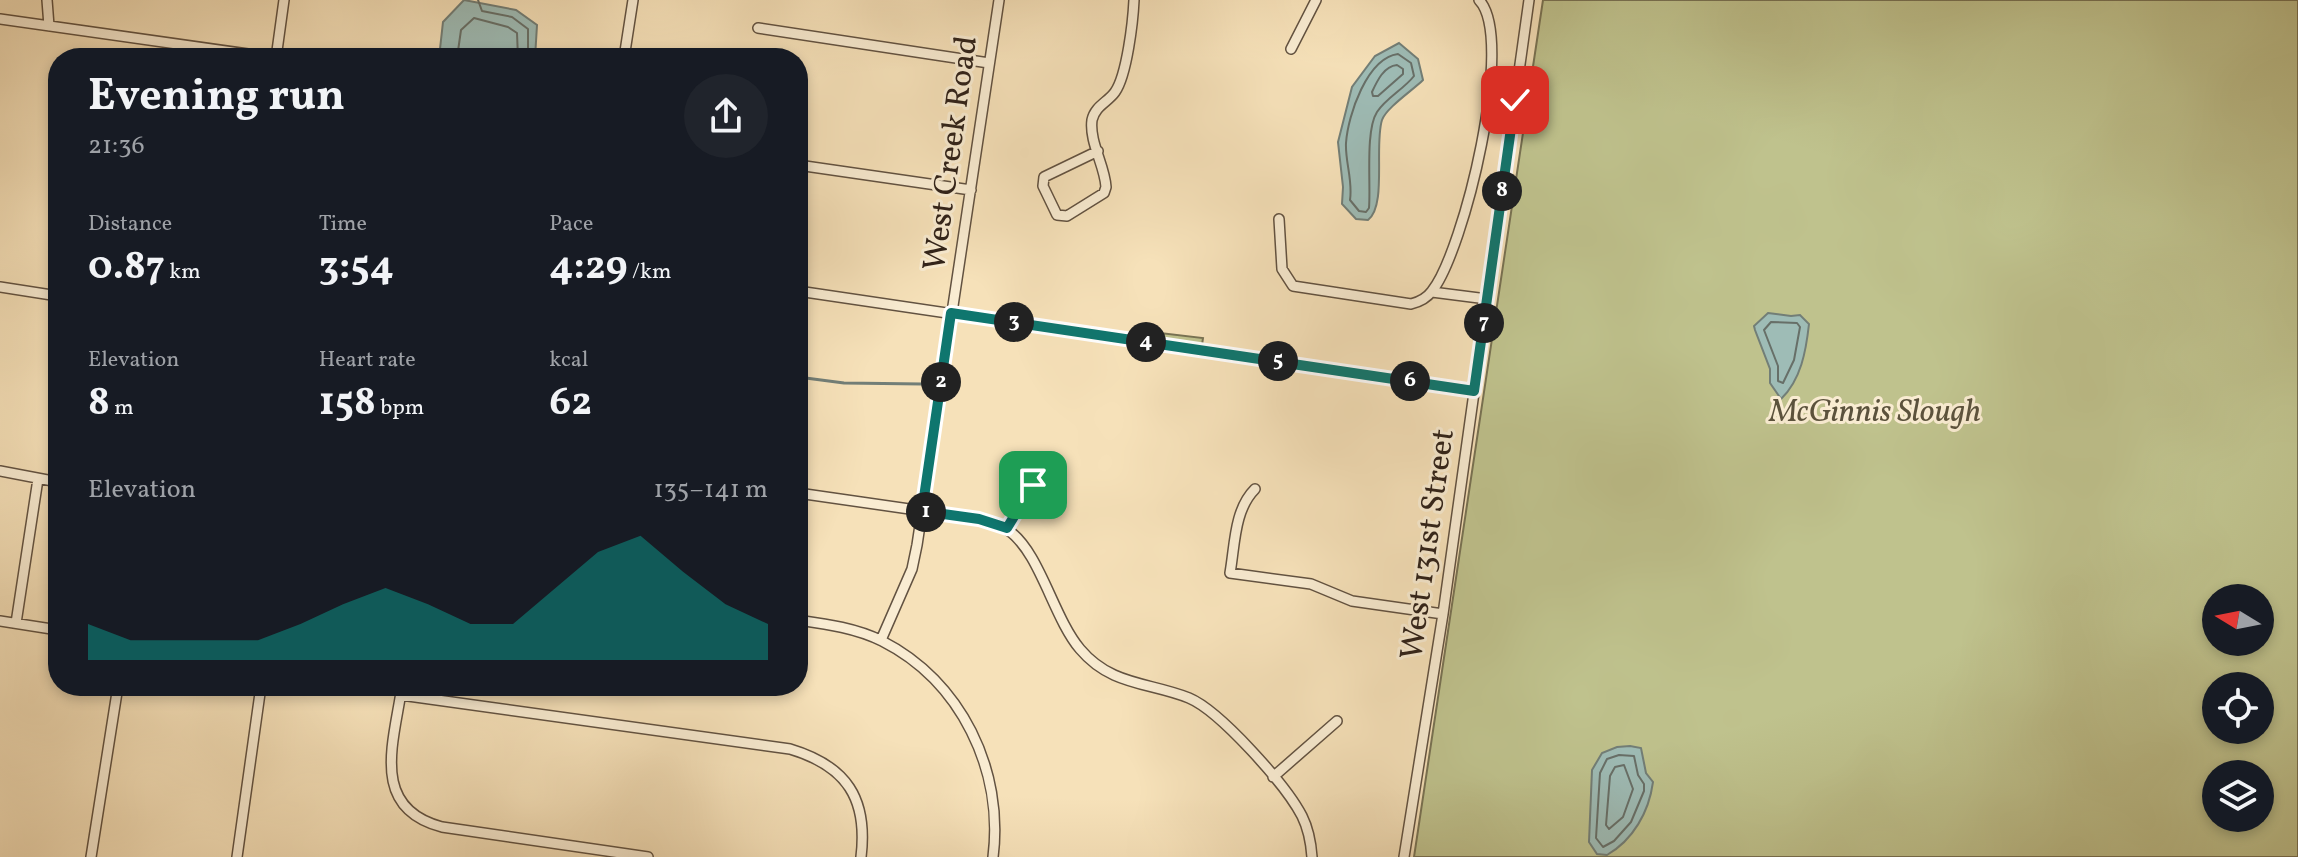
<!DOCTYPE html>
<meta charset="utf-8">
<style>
body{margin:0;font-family:Vollkorn,serif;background:#20242c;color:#f1f3f6;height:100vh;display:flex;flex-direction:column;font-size:30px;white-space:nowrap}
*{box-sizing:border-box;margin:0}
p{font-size:26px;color:#9ea1a6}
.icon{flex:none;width:44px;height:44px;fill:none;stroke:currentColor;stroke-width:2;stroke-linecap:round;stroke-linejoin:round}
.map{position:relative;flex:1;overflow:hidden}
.drawer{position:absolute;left:48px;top:48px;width:760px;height:648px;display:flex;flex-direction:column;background:#171b24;border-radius:32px;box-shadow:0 4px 12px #0003}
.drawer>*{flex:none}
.needle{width:52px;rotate:280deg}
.tools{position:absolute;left:2202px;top:584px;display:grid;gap:16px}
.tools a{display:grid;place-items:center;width:72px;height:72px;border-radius:50%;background:#171b24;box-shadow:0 4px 12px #0003;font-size:40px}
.pin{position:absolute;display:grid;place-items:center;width:68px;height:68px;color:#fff;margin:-34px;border-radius:16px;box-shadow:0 4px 12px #0006}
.km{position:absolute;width:40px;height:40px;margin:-20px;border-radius:50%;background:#222;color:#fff;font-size:22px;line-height:40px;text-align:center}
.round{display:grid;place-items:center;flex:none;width:84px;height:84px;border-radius:42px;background:#20242c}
.overview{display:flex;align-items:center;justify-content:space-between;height:136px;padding:0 40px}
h1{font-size:44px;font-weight:700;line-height:60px}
.metrics{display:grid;grid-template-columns:repeat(3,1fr);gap:12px;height:136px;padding:8px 40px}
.metrics div{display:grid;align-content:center}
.metrics b{font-size:40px;font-weight:700}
.metrics small{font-size:22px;font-weight:400}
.metrics p{font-size:22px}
.chart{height:224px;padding:16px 40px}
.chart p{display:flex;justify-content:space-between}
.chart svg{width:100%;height:144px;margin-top:8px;fill:#0f766e;opacity:.7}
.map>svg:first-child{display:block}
.green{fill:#bfc28d;stroke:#787253;stroke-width:2;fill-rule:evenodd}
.water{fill:#9ebcb6;stroke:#727e77;stroke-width:2}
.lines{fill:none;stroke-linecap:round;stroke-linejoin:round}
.shore{stroke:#676f68;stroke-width:2}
.stream{stroke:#727e77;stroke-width:3}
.minor-casing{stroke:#625241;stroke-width:12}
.minor{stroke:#f9ecd2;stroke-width:9}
.route-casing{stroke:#fff;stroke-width:16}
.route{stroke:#0f766e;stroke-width:10}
.labels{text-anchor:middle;stroke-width:6;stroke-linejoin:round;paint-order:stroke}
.street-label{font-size:32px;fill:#302219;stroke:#f9ecd2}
.park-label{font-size:32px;font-style:italic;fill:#5b523c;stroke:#f9ecd2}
</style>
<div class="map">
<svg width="2298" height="857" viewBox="0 0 2298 857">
<rect width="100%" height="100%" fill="#f6e1b9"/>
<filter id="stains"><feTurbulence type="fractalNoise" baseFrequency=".0025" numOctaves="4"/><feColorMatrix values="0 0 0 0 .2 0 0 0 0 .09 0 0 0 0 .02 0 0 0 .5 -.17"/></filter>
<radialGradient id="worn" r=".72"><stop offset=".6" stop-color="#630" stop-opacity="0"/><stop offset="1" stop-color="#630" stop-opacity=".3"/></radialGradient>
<path class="green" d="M1543 0H2298V857H1414ZM2216 598H2260V642H2216ZM2216 686H2260V730H2216ZM2216 774H2260V818H2216Z
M1143 331 1203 338 1202 345 1142 337Z"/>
<path class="water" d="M464 0 516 10 537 25 535 58H439L443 22Z
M1399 43 1418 59 1423 80C1413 90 1386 108 1382 120 1374 145 1387 206 1368 220L1356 219 1342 204 1343 187 1338 142 1352 87 1375 56Z
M1768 313 1791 316 1800 315 1809 324C1806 351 1801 380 1781 399L1770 383V369L1755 330 1754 326Z
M1630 746 1641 748 1646 773 1653 782C1649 812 1633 840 1607 855L1597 854 1589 842 1592 770 1602 753 1617 747Z"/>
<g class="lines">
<path class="shore" d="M478 0 482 11 512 17 528 29V58
M1398 54 1411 63 1414 76C1404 89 1386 98 1377 112 1365 131 1371 184 1369 208L1366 212 1359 211 1350 200C1353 180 1345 162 1346 143 1348 115 1367 58 1398 54Z
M457 58 461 30 474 18 508 27 517 33 518 58
M1397 65 1403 69V74L1378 96H1373L1372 92C1377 81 1384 66 1397 65Z
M1771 322 1797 323 1800 327 1794 360 1783 383 1778 381V366L1764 330Z
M1619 755 1634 756 1638 775 1644 784V791L1631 822 1614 841 1603 847 1596 838 1600 773 1607 759Z
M1624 765 1633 789 1623 817 1609 829 1606 825 1610 776 1615 767Z"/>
<path class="stream" d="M798 377 844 383 922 384"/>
<g class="minor-casing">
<path id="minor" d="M47 0 49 26
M0 19 276 58
M758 28 989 63
M1291 49 1316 0
M276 58 284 0
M624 58 633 0
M1098 151 1044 177 1043 186 1057 215 1067 216 1104 193 1106 187C1105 166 1089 142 1092 120 1095 106 1108 102 1115 92 1127 75 1133 21 1134 0
M798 165 971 190
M1279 219 1282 269 1293 286 1411 304C1419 302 1427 298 1432 291 1464 251 1516 38 1479 0
M0 287 58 296
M798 291 1474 391
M1432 292 1487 299
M0 471 58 482
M1255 489C1234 510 1235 545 1230 573L1311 584 1352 601 1443 614
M798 493 979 519C989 522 1000 524 1008 530 1040 552 1053 617 1080 649 1111 686 1149 682 1189 698 1220 711 1286 785 1302 816 1308 828 1311 843 1312 857
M1007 528C1021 505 1032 477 1059 467
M798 620C826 624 856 628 882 641 961 681 1004 770 993 857
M0 621 58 630
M16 623 38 479
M881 640 912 569 917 545 999 0
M402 686C394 742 369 808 442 827L648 857
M401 695 790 749C847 766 868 799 861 857
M1273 777 1337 721
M91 857 118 686
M237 857 261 686
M1404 857 1443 614 1529 0"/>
</g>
<use href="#minor" class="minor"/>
</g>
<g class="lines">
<g class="route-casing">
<path id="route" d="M1033 485 1007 528 979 519 922 511 951 313 1474 391 1515 100"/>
</g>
<use href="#route" class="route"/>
</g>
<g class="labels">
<g class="street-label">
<text transform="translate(949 153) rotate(-82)" y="11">West Creek Road</text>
<text transform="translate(1426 544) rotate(-82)" y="11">West 131st Street</text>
</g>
<g class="park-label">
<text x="1875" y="421">McGinnis Slough</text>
</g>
</g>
<rect width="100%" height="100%" filter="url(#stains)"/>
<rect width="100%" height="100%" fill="url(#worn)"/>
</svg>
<div class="tools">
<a><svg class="needle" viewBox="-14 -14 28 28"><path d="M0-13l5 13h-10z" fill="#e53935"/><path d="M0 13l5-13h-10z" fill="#9ea1a6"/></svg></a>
<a><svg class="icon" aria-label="locate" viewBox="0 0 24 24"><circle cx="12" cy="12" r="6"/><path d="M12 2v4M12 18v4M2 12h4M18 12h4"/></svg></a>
<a><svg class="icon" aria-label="layers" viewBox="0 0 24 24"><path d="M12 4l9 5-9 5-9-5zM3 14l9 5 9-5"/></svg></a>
</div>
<div class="pin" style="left:1033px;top:485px;background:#1e9e55"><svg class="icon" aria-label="arrive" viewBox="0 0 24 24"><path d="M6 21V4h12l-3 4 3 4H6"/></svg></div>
<div class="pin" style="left:1515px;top:100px;background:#d93025"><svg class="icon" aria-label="check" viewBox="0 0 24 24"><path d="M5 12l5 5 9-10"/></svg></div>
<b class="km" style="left:926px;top:512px">1</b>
<b class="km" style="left:941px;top:382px">2</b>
<b class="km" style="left:1014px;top:322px">3</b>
<b class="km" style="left:1146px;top:342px">4</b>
<b class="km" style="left:1278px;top:361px">5</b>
<b class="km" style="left:1410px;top:381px">6</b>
<b class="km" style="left:1484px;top:323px">7</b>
<b class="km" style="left:1502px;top:191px">8</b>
<section class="drawer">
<div class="overview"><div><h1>Evening run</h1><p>21:36</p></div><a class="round"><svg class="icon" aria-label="share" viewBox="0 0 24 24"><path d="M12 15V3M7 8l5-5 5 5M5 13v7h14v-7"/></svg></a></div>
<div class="metrics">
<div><p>Distance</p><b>0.87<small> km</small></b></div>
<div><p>Time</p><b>3:54</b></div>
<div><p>Pace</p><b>4:29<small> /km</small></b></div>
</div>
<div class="metrics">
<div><p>Elevation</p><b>8<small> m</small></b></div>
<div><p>Heart rate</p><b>158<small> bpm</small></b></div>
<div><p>kcal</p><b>62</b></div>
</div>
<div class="chart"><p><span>Elevation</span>135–141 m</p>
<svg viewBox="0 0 160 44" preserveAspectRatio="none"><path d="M0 44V33L10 38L20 38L30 38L40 38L50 33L60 27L70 22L80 27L90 33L100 33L110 22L120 11L130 6L140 17L150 27L160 33V44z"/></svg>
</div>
</section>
</div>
